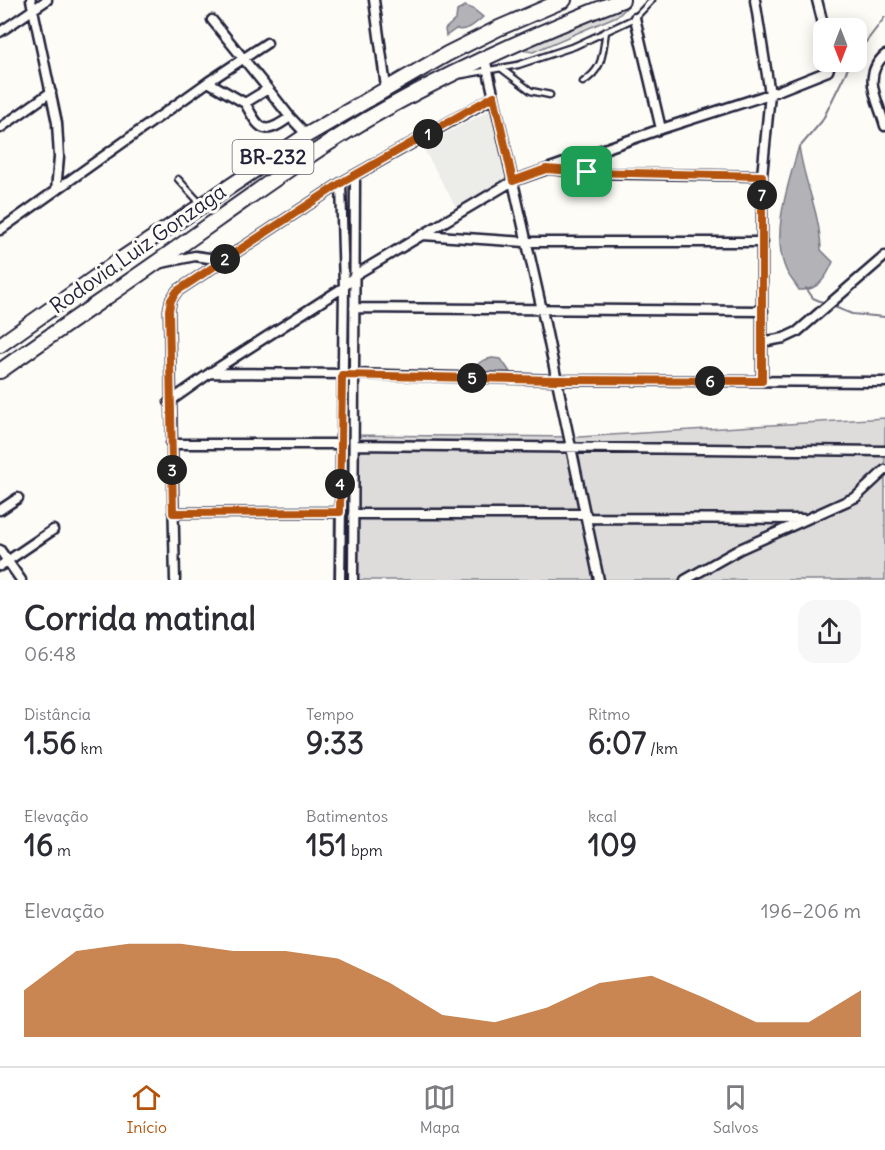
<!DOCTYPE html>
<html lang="pt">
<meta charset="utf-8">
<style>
body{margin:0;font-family:Delius,sans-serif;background:#f7f7f7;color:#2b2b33;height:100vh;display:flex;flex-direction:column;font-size:22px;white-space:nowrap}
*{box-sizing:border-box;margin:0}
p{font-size:20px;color:#7c7c81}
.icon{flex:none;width:33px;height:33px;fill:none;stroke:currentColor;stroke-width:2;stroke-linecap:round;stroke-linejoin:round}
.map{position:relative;height:580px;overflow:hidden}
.drawer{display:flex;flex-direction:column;background:#fff;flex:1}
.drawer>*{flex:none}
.needle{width:39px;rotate:180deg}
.tools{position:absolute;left:813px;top:18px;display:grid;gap:12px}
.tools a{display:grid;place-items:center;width:54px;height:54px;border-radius:12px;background:#fff;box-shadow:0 3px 15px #0003;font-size:30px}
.pin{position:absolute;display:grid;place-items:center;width:51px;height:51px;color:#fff;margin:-26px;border-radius:12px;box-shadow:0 3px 9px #0006}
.km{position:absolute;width:30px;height:30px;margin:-15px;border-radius:50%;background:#222;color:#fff;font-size:16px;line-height:30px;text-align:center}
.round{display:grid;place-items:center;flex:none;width:63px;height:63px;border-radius:18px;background:#f7f7f7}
.summary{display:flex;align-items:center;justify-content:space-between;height:102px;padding:0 24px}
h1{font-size:33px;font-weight:700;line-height:45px}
.metrics{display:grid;grid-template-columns:repeat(3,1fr);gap:9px;height:102px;padding:6px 24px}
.metrics div{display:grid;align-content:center}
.metrics b{font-size:30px;font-weight:700}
.metrics small{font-size:16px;font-weight:400}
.metrics p{font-size:16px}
.chart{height:168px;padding:12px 24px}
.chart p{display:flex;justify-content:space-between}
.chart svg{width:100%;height:108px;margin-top:6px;fill:#b45309;opacity:.7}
.dock{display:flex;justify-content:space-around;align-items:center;height:84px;border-top:2px solid #e1e1e2;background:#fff;font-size:16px;color:#7c7c81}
.dock a{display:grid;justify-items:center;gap:3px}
.dock .on{color:#b45309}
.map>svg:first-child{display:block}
.built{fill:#ecece9}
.green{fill:#dddcdb;stroke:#807f8b;stroke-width:1.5}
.water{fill:#b2b2b7;stroke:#787885;stroke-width:1.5}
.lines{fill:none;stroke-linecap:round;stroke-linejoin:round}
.stream{stroke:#787885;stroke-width:2}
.service-casing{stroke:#22223b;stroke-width:9}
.minor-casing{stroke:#22223b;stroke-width:13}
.trunk-casing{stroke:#22223b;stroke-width:18}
.service{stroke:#fdfcf7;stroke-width:4.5}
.minor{stroke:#fdfcf7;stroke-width:8}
.trunk{stroke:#fdfcf7;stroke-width:14}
.route-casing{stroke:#fff;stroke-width:12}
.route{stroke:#b45309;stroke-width:8}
.labels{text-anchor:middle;stroke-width:6;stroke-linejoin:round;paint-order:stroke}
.shield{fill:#fdfcf7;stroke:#646373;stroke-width:1.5}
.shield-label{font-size:20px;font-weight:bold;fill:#22223b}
.street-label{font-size:21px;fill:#22223b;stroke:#fdfcf7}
</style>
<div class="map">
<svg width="885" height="580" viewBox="0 0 885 580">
<rect width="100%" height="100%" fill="#fdfcf7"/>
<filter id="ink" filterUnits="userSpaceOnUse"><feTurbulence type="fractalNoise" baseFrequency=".0167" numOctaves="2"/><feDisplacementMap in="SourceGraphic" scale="12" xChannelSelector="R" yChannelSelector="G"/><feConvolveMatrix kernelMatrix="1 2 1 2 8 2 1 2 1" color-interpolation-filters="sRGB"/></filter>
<g filter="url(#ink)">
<path class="built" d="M492 109 507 179 456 207 422 146Z"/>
<path class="green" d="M630 4 619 15 533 52 509 48Z
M885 418V580H334L335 435 579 437Z"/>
<path class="water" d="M465 6 473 9 483 17C475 24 467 32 456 29L446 36 445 29 456 19 457 11Z
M799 146C804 183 820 212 821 250L833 262C826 278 818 291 799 290 795 283 789 277 786 270 770 234 789 182 799 146Z
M492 358 501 359 510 372H475C476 362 483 360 492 358Z"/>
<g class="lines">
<path class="stream" d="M856 55 885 17
M799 148 822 121 851 62
M806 288 813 298 827 304
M832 306 852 314 885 317"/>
<g class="service-casing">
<path id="service" d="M502 69 531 91 550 95
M462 75 518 65 575 46 635 18 652 0
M583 82C604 68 602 55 606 31
M178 179 200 203"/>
</g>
<g class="minor-casing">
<path id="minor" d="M31 0 57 123 59 157 56 190
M374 0 386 87
M755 0 770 94 762 176V381
M817 0 824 28
M635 18 661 129
M212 20 268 89
M0 32 47 0
M885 55C861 76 878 100 885 126
M485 58 542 310 599 580
M208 82 267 43
M245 103C260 130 263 137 290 117
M0 128 51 92
M550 169 587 173 762 176
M0 230 208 82 245 103 268 89 290 117 307 135
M423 235 525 242H763
M162 263 195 256 223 260
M354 308 763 311
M762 342 784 338 797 332 885 256
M210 373 354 374 556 380 885 382
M169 402 210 373 344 287 355 275 513 181 661 129 770 94 828 71 831 62
M171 444H341
M354 445 885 451
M0 510 18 498
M173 513 340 512
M353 514H586
M587 518 803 519
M0 550 21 580
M0 566 53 530
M175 580 169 310 171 300 177 291 341 183 494 97
M340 580 344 287 341 183
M353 580 355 175
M685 580 740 549 856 497 885 470"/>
</g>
<g class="trunk-casing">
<path id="trunk" d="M0 345 117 262 307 135 447 54 499 28 564 0
M0 371C62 327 125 285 187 241 252 195 317 147 387 108 463 66 541 31 622 0"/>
</g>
<use href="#service" class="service"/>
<use href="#minor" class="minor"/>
<use href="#trunk" class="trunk"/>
</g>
</g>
<g class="lines" filter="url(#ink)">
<g class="route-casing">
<path id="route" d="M494 96 513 181 546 169 587 172 762 176V381L556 380 342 375 340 512 173 513 169 310 171 300 177 291 341 183Z"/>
</g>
<use href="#route" class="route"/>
</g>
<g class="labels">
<rect class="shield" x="232.5" y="140" width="81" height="34" rx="4.5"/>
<g class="shield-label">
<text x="273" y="164">BR-232</text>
</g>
<g class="street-label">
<text transform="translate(138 249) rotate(-35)" y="7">Rodovia Luiz Gonzaga</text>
</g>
</g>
</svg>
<div class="tools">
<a><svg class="needle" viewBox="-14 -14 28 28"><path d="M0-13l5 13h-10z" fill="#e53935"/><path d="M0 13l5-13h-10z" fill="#7c7c81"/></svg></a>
</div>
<div class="pin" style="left:587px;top:172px;background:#1e9e55"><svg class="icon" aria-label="arrive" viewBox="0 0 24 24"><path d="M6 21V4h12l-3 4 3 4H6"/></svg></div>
<b class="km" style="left:428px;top:134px">1</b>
<b class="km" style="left:225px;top:259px">2</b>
<b class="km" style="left:172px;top:470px">3</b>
<b class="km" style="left:340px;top:484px">4</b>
<b class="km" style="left:472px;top:378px">5</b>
<b class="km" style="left:710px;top:381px">6</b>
<b class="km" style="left:762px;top:195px">7</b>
</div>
<section class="drawer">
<div class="summary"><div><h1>Corrida matinal</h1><p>06:48</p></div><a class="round"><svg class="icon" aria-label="share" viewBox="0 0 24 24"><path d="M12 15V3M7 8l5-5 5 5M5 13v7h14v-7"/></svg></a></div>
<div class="metrics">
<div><p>Distância</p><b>1.56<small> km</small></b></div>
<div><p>Tempo</p><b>9:33</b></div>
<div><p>Ritmo</p><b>6:07<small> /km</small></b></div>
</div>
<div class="metrics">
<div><p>Elevação</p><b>16<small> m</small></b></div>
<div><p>Batimentos</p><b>151<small> bpm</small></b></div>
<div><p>kcal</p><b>109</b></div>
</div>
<div class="chart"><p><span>Elevação</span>196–206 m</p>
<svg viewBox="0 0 160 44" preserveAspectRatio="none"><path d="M0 44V25L10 9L20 6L30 6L40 9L50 9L60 12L70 22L80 35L90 38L100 32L110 22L120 19L130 28L140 38L150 38L160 25V44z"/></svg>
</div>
</section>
<nav class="dock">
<a class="on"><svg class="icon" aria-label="home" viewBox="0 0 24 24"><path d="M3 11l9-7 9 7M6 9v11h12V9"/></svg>Início</a>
<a><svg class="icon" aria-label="map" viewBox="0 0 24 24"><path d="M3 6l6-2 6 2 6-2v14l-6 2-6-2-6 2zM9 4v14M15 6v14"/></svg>Mapa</a>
<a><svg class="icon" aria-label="saved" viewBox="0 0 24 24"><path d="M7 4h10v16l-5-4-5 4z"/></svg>Salvos</a>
</nav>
